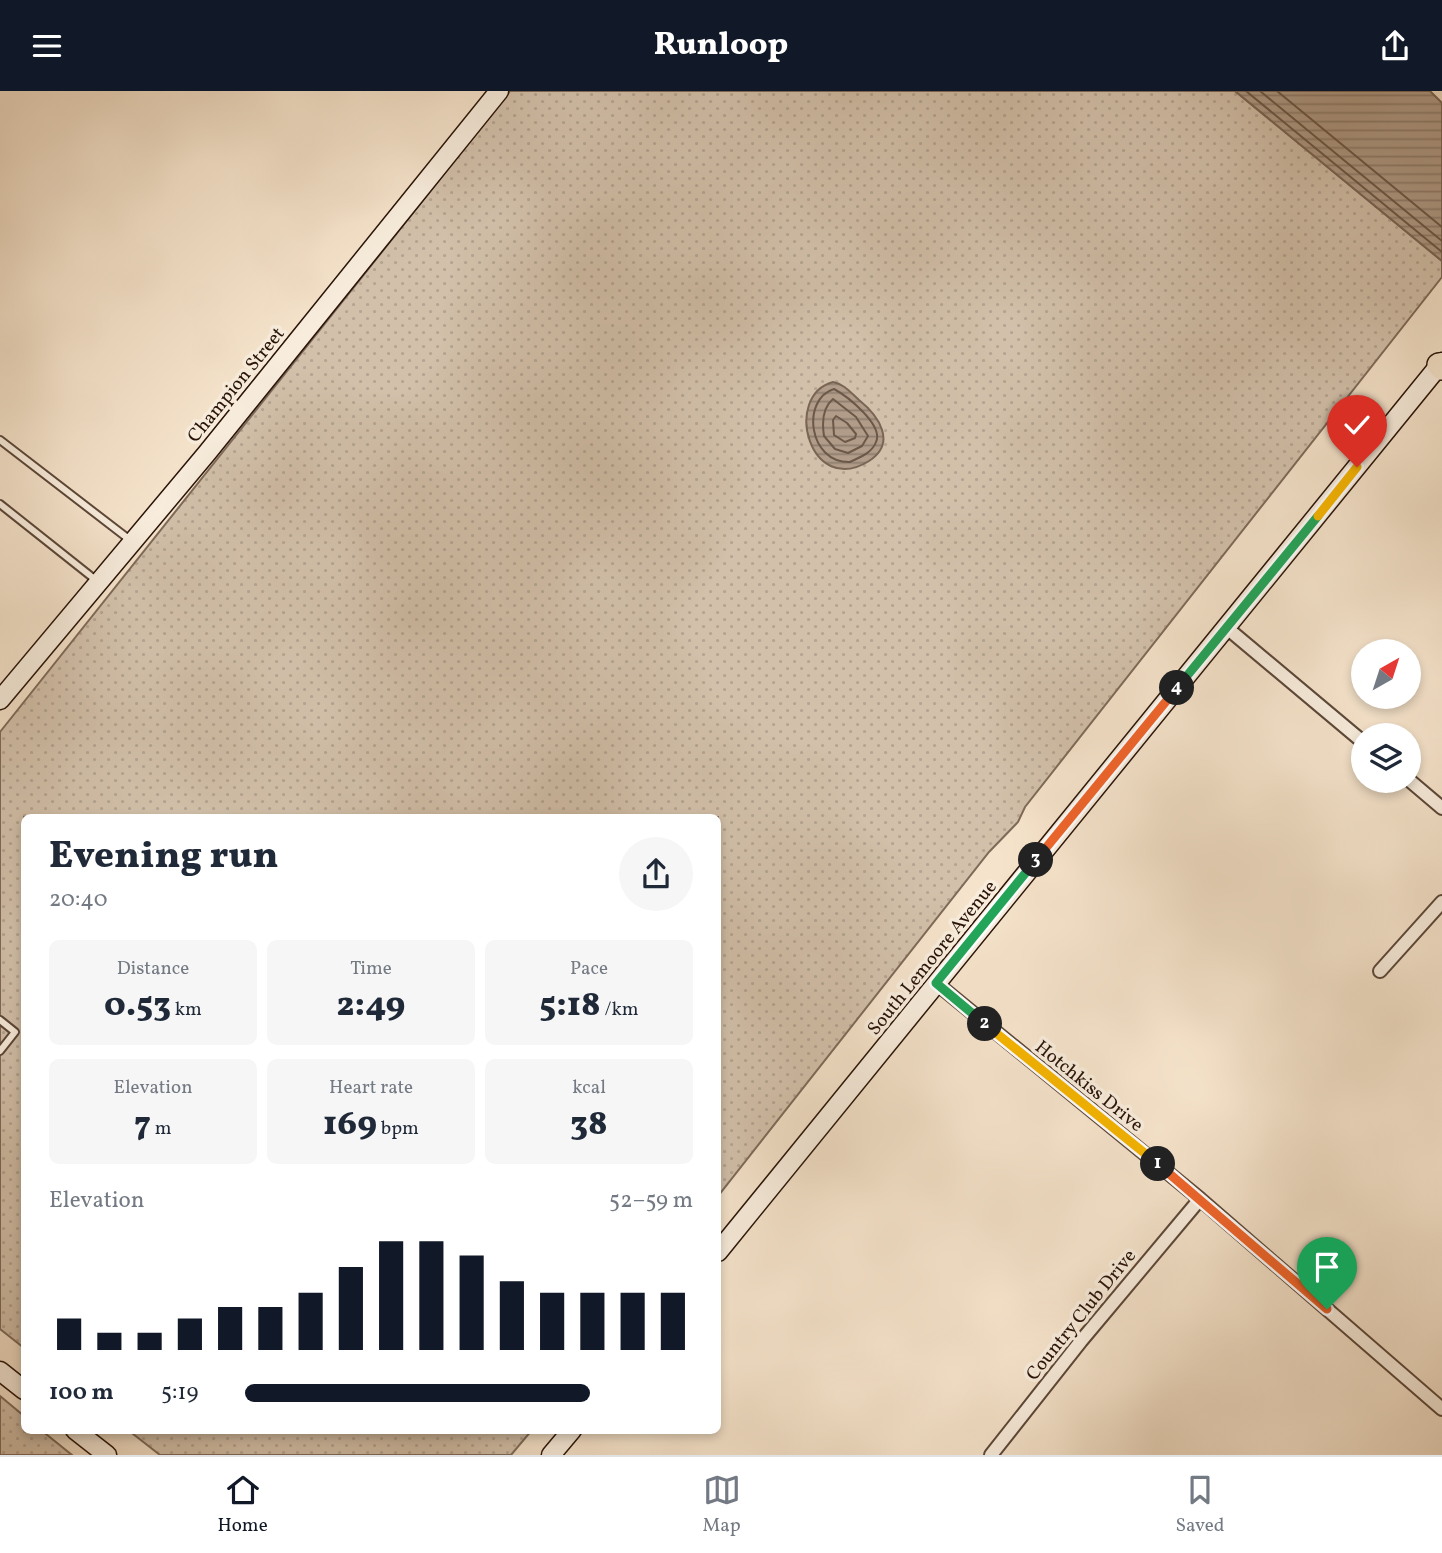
<!DOCTYPE html>
<meta charset="utf-8">
<style>
body{margin:0;font-family:Vollkorn,serif;background:#f6f6f7;color:#1f2937;height:100vh;display:flex;flex-direction:column;font-size:26px;white-space:nowrap}
*{box-sizing:border-box;margin:0}
p{font-size:23px;color:#747a83}
.icon{flex:none;width:38px;height:38px;fill:none;stroke:currentColor;stroke-width:2;stroke-linecap:round;stroke-linejoin:round}
.map{position:relative;flex:1;overflow:hidden}
.details{position:absolute;left:21px;top:723px;width:700px;height:620px;display:flex;flex-direction:column;background:#fff;border-radius:10px;box-shadow:0 4px 10px #0003}
.details>*{flex:none}
.needle{width:46px;rotate:39deg}
.tools{position:absolute;left:1351px;top:548px;display:grid;gap:14px}
.tools a{display:grid;place-items:center;width:70px;height:70px;border-radius:50%;background:#fff;box-shadow:0 4px 10px #0003;font-size:35px}
.pin{position:absolute;display:grid;place-items:center;width:60px;height:60px;color:#fff;margin:-72px -30px;border-radius:50% 50% 50% 0;rotate:-45deg;box-shadow:0 0 7px #0007}
.pin .icon{rotate:45deg}
.km{position:absolute;width:35px;height:35px;margin:-18px;border-radius:50%;background:#222;color:#fff;font-size:19px;line-height:35px;text-align:center}
.round{display:grid;place-items:center;flex:none;width:74px;height:74px;border-radius:37px;background:#f6f6f7}
.summary{display:flex;align-items:center;justify-content:space-between;height:119px;padding:0 28px}
h1{font-size:38px;font-weight:800;line-height:52px}
.figures{display:grid;grid-template-columns:repeat(3,1fr);gap:10px;height:119px;padding:7px 28px}
.figures div{display:grid;align-content:center;border-radius:10px;background:#f6f6f7;text-align:center}
.figures b{font-size:35px;font-weight:800}
.figures small{font-size:19px;font-weight:400}
.figures p{font-size:19px}
.chart{height:196px;padding:14px 28px}
.chart p{display:flex;justify-content:space-between}
.chart svg{width:100%;height:126px;margin-top:7px;stroke:#111827;stroke-width:6}
ul{padding:0 28px;list-style:none;font-size:23px}
li{display:grid;grid-template-columns:112px 84px 1fr;align-items:center;height:52px}
li i{height:18px;border-radius:9px;background:#111827}
header{display:flex;justify-content:space-between;align-items:center;height:91px;padding:0 28px;background:#111827;color:#fff;font-size:32px;font-weight:800}
.menu{display:flex;justify-content:space-around;align-items:center;height:98px;border-top:2px solid #e0e1e3;background:#fff;font-size:19px;color:#747a83}
.menu a{display:grid;justify-items:center;gap:4px}
.menu .selected{color:#111827}
.map>svg:first-child{display:block}
.grass{fill:url(#grass-dots);stroke:#7e6a59;stroke-width:2}
.water{fill:url(#water-rules);stroke:#7a6555;stroke-width:2}
.lines{fill:none;stroke-linecap:round;stroke-linejoin:round}
.shore{stroke:#6c5848;stroke-width:2}
.lane-casing{stroke:#5c4739;stroke-width:10}
.street-casing{stroke:#5c4739;stroke-width:16}
.secondary-casing{stroke:#291308;stroke-width:21}
.highway-casing{stroke:#291308;stroke-width:26}
.lane{stroke:#f8eddd;stroke-width:6}
.street{stroke:#f8eddd;stroke-width:12}
.secondary{stroke:#f8eddd;stroke-width:18}
.highway{stroke:#f5e3cb;stroke-width:23}
.split-1-casing{stroke:#fff;stroke-width:14}
.split-2-casing{stroke:#fff;stroke-width:14}
.split-3-casing{stroke:#fff;stroke-width:14}
.split-4-casing{stroke:#fff;stroke-width:14}
.split-5-casing{stroke:#fff;stroke-width:14}
.split-6-casing{stroke:#fff;stroke-width:14}
.split-1{stroke:#f0652b;stroke-width:9}
.split-2{stroke:#f5b400;stroke-width:9}
.split-3{stroke:#22a559;stroke-width:9}
.split-4{stroke:#f0652b;stroke-width:9}
.split-5{stroke:#22a559;stroke-width:9}
.split-6{stroke:#f5b400;stroke-width:9}
.labels{text-anchor:middle;stroke-width:7;stroke-linejoin:round;paint-order:stroke}
.street-label{font-size:19px;fill:#291308;stroke:#f8eddd}
</style>
<header><svg class="icon" aria-label="menu" viewBox="0 0 24 24"><path d="M4 6h16M4 12h16M4 18h16"/></svg>Runloop<svg class="icon" aria-label="share" viewBox="0 0 24 24"><path d="M12 15V3M7 8l5-5 5 5M5 13v7h14v-7"/></svg></header>
<div class="map">
<svg width="1442" height="1364" viewBox="0 0 1442 1364">
<defs>
<pattern id="grass-dots" width="8" height="8" patternUnits="userSpaceOnUse" patternTransform="scale(1.75)"><rect width="8" height="8" fill="#d2c0aa"/><path d="M2 2h.1M6 6h.1" fill="none" stroke="#b4a491" stroke-width="1.8" stroke-linecap="round"/></pattern>
<pattern id="water-rules" width="6" height="5" patternUnits="userSpaceOnUse" patternTransform="scale(1.75)"><rect width="6" height="5" fill="#b09c89"/><path d="M0 2.5h6" fill="none" stroke="#8f7e6e"/></pattern>
</defs>
<rect width="100%" height="100%" fill="#f5e3cb"/>
<filter id="stains"><feTurbulence type="fractalNoise" baseFrequency=".00286" numOctaves="4"/><feColorMatrix values="0 0 0 0 .2 0 0 0 0 .09 0 0 0 0 .02 0 0 0 .5 -.17"/></filter>
<radialGradient id="worn" r=".72"><stop offset=".6" stop-color="#630" stop-opacity="0"/><stop offset="1" stop-color="#630" stop-opacity=".3"/></radialGradient>
<path class="grass" d="M510 0H1235L1442 170V186L1025 716 1018 731 989 761 718 1105V726H24V1257L0 1238V641Z
M0 1305 24 1325V1339H41L72 1364H0Z
M128 1339H532L511 1364H160Z"/>
<path class="water" d="M1235 0H1430L1442 12V170Z
M833 291C844 293 851 302 859 309 879 325 897 352 869 370 810 407 782 305 833 291Z"/>
<g class="lines">
<path class="shore" d="M1246 0 1442 161
M1260 0 1442 150
M1277 0 1442 136
M834 298C847 305 884 334 876 351 872 362 860 366 850 371 808 372 801 308 834 298Z
M833 308 856 326 868 345 862 355 848 362 835 358 824 345C822 332 822 317 833 308Z
M836 325 847 332 856 343 855 347 845 351 834 344 833 329Z"/>
<g class="lane-casing">
<path id="lane" d="M0 349 130 449
M0 413 97 490
M0 929 15 941 0 960"/>
</g>
<g class="street-casing">
<path id="street" d="M1227 537 1363 651
M1409 689 1442 717
M1380 880 1442 811
M936 892 1200 1108 1442 1318
M991 1364 1081 1250 1200 1108"/>
</g>
<g class="secondary-casing">
<path id="secondary" d="M0 609 207 362 499 0
M718 1161 1442 271
M0 1280 24 1299
M75 1339 107 1364
M551 1364 572 1339"/>
</g>
<g class="highway-casing">
<path id="highway" d="M1439 274 1442 277"/>
</g>
<use href="#lane" class="lane"/>
<use href="#street" class="street"/>
<use href="#secondary" class="secondary"/>
<use href="#highway" class="highway"/>
</g>
<g class="lines">
<g class="split-1-casing">
<path id="split-1" d="M1158 1073 1327 1218"/>
</g>
<g class="split-2-casing">
<path id="split-2" d="M985 933 1158 1073"/>
</g>
<g class="split-3-casing">
<path id="split-3" d="M985 933 936 892 1036 769"/>
</g>
<g class="split-4-casing">
<path id="split-4" d="M1036 769 1177 597"/>
</g>
<g class="split-5-casing">
<path id="split-5" d="M1177 597 1318 425"/>
</g>
<g class="split-6-casing">
<path id="split-6" d="M1318 425 1357 376"/>
</g>
<use href="#split-1" class="split-1"/>
<use href="#split-2" class="split-2"/>
<use href="#split-3" class="split-3"/>
<use href="#split-4" class="split-4"/>
<use href="#split-5" class="split-5"/>
<use href="#split-6" class="split-6"/>
</g>
<g class="labels">
<g class="street-label">
<text transform="translate(235 293) rotate(-51)" y="7">Champion Street</text>
<text transform="translate(931 866) rotate(-51)" y="7">South Lemoore Avenue</text>
<text transform="translate(1090 994) rotate(39)" y="7">Hotchkiss Drive</text>
<text transform="translate(1080 1223) rotate(-51)" y="7">Country Club Drive</text>
</g>
</g>
<rect width="100%" height="100%" filter="url(#stains)"/>
<rect width="100%" height="100%" fill="url(#worn)"/>
</svg>
<div class="tools">
<a><svg class="needle" viewBox="-14 -14 28 28"><path d="M0-13l5 13h-10z" fill="#e53935"/><path d="M0 13l5-13h-10z" fill="#747a83"/></svg></a>
<a><svg class="icon" aria-label="layers" viewBox="0 0 24 24"><path d="M12 4l9 5-9 5-9-5zM3 14l9 5 9-5"/></svg></a>
</div>
<div class="pin" style="left:1327px;top:1218px;background:#1e9e55"><svg class="icon" aria-label="arrive" viewBox="0 0 24 24"><path d="M6 21V4h12l-3 4 3 4H6"/></svg></div>
<div class="pin" style="left:1357px;top:376px;background:#d93025"><svg class="icon" aria-label="check" viewBox="0 0 24 24"><path d="M5 12l5 5 9-10"/></svg></div>
<b class="km" style="left:1158px;top:1073px">1</b>
<b class="km" style="left:985px;top:933px">2</b>
<b class="km" style="left:1036px;top:769px">3</b>
<b class="km" style="left:1177px;top:597px">4</b>
<section class="details">
<div class="summary"><div><h1>Evening run</h1><p>20:40</p></div><a class="round"><svg class="icon" aria-label="share" viewBox="0 0 24 24"><path d="M12 15V3M7 8l5-5 5 5M5 13v7h14v-7"/></svg></a></div>
<div class="figures">
<div><p>Distance</p><b>0.53<small> km</small></b></div>
<div><p>Time</p><b>2:49</b></div>
<div><p>Pace</p><b>5:18<small> /km</small></b></div>
</div>
<div class="figures">
<div><p>Elevation</p><b>7<small> m</small></b></div>
<div><p>Heart rate</p><b>169<small> bpm</small></b></div>
<div><p>kcal</p><b>38</b></div>
</div>
<div class="chart"><p><span>Elevation</span>52–59 m</p>
<svg viewBox="0 0 160 44" preserveAspectRatio="none"><path d="M5 44V33M15 44V38M25 44V38M35 44V33M45 44V29M55 44V29M65 44V24M75 44V15M85 44V6M95 44V6M105 44V11M115 44V20M125 44V24M135 44V24M145 44V24M155 44V24"/></svg>
</div>
<ul>
<li><b>100 m</b>5:19<i style="width:77%"></i></li>
</ul>
</section>
</div>
<nav class="menu">
<a class="selected"><svg class="icon" aria-label="home" viewBox="0 0 24 24"><path d="M3 11l9-7 9 7M6 9v11h12V9"/></svg>Home</a>
<a><svg class="icon" aria-label="map" viewBox="0 0 24 24"><path d="M3 6l6-2 6 2 6-2v14l-6 2-6-2-6 2zM9 4v14M15 6v14"/></svg>Map</a>
<a><svg class="icon" aria-label="saved" viewBox="0 0 24 24"><path d="M7 4h10v16l-5-4-5 4z"/></svg>Saved</a>
</nav>
